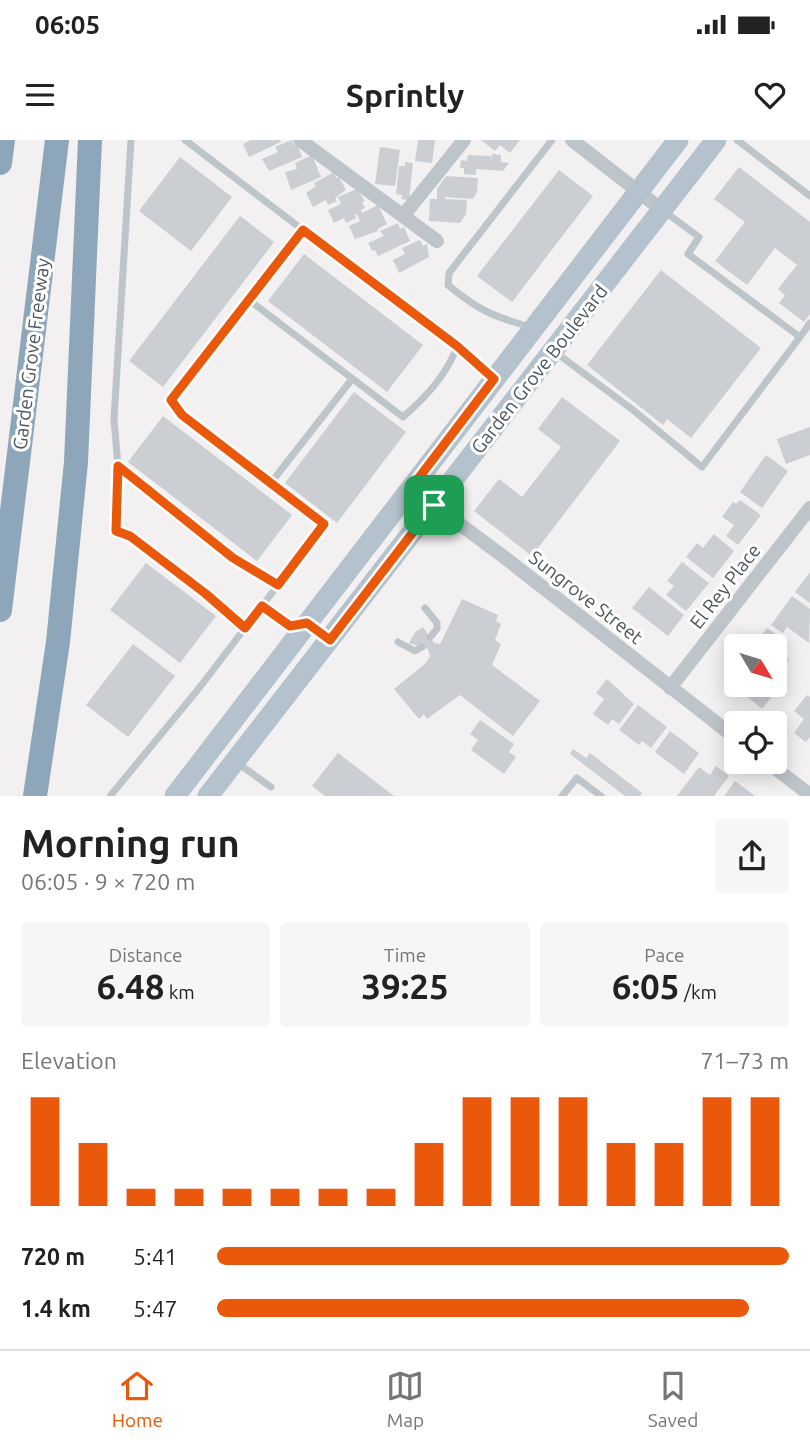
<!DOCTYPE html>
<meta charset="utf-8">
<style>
body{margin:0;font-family:Ubuntu,sans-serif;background:#f6f6f6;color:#222;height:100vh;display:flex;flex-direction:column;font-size:26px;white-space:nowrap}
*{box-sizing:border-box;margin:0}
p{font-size:23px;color:#767676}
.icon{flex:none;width:38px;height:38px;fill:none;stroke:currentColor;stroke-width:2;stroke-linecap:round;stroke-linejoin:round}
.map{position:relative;height:656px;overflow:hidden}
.details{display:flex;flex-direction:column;background:#fff;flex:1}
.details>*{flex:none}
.needle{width:46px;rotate:128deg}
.controls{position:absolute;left:724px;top:494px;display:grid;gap:14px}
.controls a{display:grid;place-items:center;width:63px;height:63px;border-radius:7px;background:#fff;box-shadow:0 4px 18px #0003;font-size:35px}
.pin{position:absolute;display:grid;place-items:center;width:60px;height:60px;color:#fff;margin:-30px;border-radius:14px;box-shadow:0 4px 10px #0006}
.round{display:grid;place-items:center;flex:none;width:74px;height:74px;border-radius:7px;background:#f6f6f6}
.headline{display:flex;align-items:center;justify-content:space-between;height:119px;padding:0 21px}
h1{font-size:38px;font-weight:700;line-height:52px}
.stats{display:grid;grid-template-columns:repeat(3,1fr);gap:10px;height:119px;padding:7px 21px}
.stats div{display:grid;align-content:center;border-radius:7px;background:#f6f6f6;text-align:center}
.stats b{font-size:35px;font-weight:700}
.stats small{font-size:19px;font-weight:400}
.stats p{font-size:19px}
.chart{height:196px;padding:14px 21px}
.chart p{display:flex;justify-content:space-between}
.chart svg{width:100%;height:126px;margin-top:7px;stroke:#ea580c;stroke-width:6}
ul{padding:0 21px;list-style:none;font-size:23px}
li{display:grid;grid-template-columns:112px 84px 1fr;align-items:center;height:52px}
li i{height:18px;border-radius:9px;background:#ea580c}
.status{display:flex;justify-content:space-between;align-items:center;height:49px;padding:0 35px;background:#fff;direction:ltr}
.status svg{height:19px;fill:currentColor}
header{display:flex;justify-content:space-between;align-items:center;height:91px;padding:0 21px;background:#fff;font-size:32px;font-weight:700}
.menu{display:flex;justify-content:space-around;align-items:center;height:98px;border-top:2px solid #e0e0e0;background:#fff;font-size:19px;color:#767676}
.menu a{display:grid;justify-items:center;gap:4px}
.menu .on{color:#ea580c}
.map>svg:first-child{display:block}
.building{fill:#cbced2}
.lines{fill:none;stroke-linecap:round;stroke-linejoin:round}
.service{stroke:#bdc5cb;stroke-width:7}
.minor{stroke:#bdc5cb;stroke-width:14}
.primary{stroke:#b3c2cc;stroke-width:21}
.motorway{stroke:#8da6b9;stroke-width:24}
.route-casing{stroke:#fff;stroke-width:14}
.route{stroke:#ea580c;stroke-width:9}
.labels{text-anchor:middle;stroke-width:6;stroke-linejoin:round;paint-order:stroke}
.street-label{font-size:19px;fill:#4a555c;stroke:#fff}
</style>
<div class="status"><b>06:05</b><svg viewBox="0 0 49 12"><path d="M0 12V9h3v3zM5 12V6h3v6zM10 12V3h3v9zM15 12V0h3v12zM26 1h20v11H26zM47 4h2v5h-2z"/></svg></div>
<header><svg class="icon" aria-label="menu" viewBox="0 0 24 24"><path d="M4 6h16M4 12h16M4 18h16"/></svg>Sprintly<svg class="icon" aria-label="heart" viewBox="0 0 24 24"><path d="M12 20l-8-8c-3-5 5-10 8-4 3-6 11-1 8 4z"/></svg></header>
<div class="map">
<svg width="810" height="656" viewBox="0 0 810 656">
<rect width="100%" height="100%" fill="#f2f0f0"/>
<path class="building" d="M251 0H280L281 2 249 17 243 4Z
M292 0 294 6 297 4 302 17 269 31 262 19 278 12 275 7Z
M418 0H435L432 23 415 21Z
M481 0H520L510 13 500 5 495 11Z
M380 7 400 10 395 46 375 44Z
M492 14 501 15V22L509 23 503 31 476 29V35L464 34V28H460L461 20 467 21 468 15 491 16 492 22Z
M312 15 321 37 291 50 285 32 297 29 295 23Z
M180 17 232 57 191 111 139 71Z
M405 22 413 23 409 60 401 59 402 55 396 54 399 26H405Z
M739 27 810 82V174L804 182 779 163 785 155 778 149 797 125 775 108 747 145 715 121 745 82 714 59Z
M559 30 593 56 512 162 477 136Z
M334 32 336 38 339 37 346 50 335 58 337 61 328 65 326 60 313 67 306 53 316 46 314 43Z
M446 36 478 38 477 52 473 59 445 57V59L467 60 466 74 460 83 429 81 430 59H437V49Z
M357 49 365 61 362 62 365 68 361 70 362 73 378 65 387 84 378 89V91L355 99 349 86 360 81 357 74 355 75 356 78 346 83 344 78 334 83 328 70 341 64 338 57Z
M240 76 274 102 163 247 129 221Z
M398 83 400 89 404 87 410 101 378 116 375 110 372 111 368 103 384 96 380 91Z
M420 100 423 106 427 104 429 117 399 133 393 120 405 114 402 108Z
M304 114 423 205 387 252 268 161Z
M661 130 761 208 691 298 667 279 663 285 587 225Z
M354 252 406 292 337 383 285 343Z
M562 257 620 301 532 416 474 371 499 339 522 357 561 307 538 289Z
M163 276 292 375 257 421 128 322Z
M810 287V315L786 324 777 299Z
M766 315 788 331 762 368 740 352Z
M740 360 761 375 738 405 726 396 734 385 722 377 733 362 736 364Z
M714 394 734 411 713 438 686 417 697 403 703 408Z
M682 422 709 443 686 471 666 455 674 446 667 441Z
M146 423 216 476 180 523 110 470Z
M810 432V463L795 452Z
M649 447 684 475 668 496 632 468Z
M792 456 810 469 809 503 787 487 783 493 771 485Z
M462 459 498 475 496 481 501 484 495 500 501 504 492 525 540 561 513 596 460 555 427 579 424 574 419 579 394 549 426 523 430 516 428 509 409 503 415 492 423 487 434 503 440 504Z
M767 488 780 497 774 506H753Z
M133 504 175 536 128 597 86 565Z
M775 510 789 520 775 539Z
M737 528V544H768L764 550 772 556 762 569 727 540Z
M607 539 634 564 619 584 612 579 608 585 593 574 604 559 596 553Z
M807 555 810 557V597L806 602 794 593 804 579 794 571Z
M638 565 667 587 651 608 642 601 639 605 619 590Z
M480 580 514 604 509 612 516 617 504 634 471 610 478 600 470 594Z
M670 591 699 613 684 634 655 612Z
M573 609 586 618 590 613 642 653 640 656H625L570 614Z
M338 613 394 656H325L312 646Z
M716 626 729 636 714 656H677L699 627 710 635Z
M735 641 755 656H724Z"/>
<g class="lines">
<path class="service" d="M131 0 114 279 118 326 233 418 278 445
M185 0 303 90
M737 0 810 56
M665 72 699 97 688 114 800 197 810 183
M249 160 403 277C424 259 448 233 457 206L303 90 171 260 182 275 324 384 262 466 290 486 299 484
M530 187C492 176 478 170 448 145L449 133 552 0
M457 206 494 239
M555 212 633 270 702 327 800 197
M118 326 116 391 130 396 206 454 245 488 262 466
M270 344 352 239
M425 468 437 483V489L430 497
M398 502 415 511 422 507
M236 622 271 647
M111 655 200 547 245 488
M562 656 577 638 601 656"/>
<path class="minor" d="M300 0 437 101
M572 0 662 70
M403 76 464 0
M411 348 504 417 737 599
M670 548 810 368
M766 621 810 655"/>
<path class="primary" d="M175 656 678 0
M208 656 716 0"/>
<path class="motorway" d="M0 23 3 0
M0 470 57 0
M35 656 58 502 76 322 90 0"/>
</g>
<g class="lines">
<g class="route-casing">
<path id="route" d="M303 90 457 206 494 239 411 348 434 365 330 500 307 483 290 486 262 466 245 488 206 454 130 396 116 391 118 326 233 418 278 445 324 384 182 275 171 260Z"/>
</g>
<use href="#route" class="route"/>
</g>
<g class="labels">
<g class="street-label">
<text transform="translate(31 214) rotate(-83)" y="7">Garden Grove Freeway</text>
<text transform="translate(539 229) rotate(-52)" y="7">Garden Grove Boulevard</text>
<text transform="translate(725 446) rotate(-52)" y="7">El Rey Place</text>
<text transform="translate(586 457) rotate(38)" y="7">Sungrove Street</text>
</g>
</g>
</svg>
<div class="controls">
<a><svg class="needle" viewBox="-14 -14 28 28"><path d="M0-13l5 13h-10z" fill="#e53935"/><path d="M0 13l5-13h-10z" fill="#767676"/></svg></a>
<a><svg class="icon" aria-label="locate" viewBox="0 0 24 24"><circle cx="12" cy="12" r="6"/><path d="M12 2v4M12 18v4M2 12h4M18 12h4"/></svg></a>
</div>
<div class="pin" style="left:434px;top:365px;background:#1e9e55"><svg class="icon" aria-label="arrive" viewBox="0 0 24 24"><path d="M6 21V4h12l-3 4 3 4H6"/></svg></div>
</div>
<section class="details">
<div class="headline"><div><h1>Morning run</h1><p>06:05 · 9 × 720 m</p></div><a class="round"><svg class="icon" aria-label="share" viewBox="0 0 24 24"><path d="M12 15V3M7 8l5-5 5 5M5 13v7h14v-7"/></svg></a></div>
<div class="stats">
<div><p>Distance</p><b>6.48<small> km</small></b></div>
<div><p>Time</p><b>39:25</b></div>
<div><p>Pace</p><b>6:05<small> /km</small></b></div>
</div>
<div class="chart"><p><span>Elevation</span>71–73 m</p>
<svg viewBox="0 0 160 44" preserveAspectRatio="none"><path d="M5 44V6M15 44V22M25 44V38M35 44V38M45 44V38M55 44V38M65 44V38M75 44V38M85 44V22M95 44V6M105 44V6M115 44V6M125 44V22M135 44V22M145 44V6M155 44V6"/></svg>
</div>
<ul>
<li><b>720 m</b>5:41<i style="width:100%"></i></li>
<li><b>1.4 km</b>5:47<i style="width:93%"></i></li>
</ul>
</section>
<nav class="menu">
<a class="on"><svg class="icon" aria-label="home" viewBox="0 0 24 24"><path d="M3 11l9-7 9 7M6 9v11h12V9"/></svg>Home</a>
<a><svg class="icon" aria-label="map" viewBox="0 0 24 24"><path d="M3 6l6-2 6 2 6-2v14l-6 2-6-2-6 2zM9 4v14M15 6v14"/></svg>Map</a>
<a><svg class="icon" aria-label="saved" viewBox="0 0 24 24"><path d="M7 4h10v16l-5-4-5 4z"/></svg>Saved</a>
</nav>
